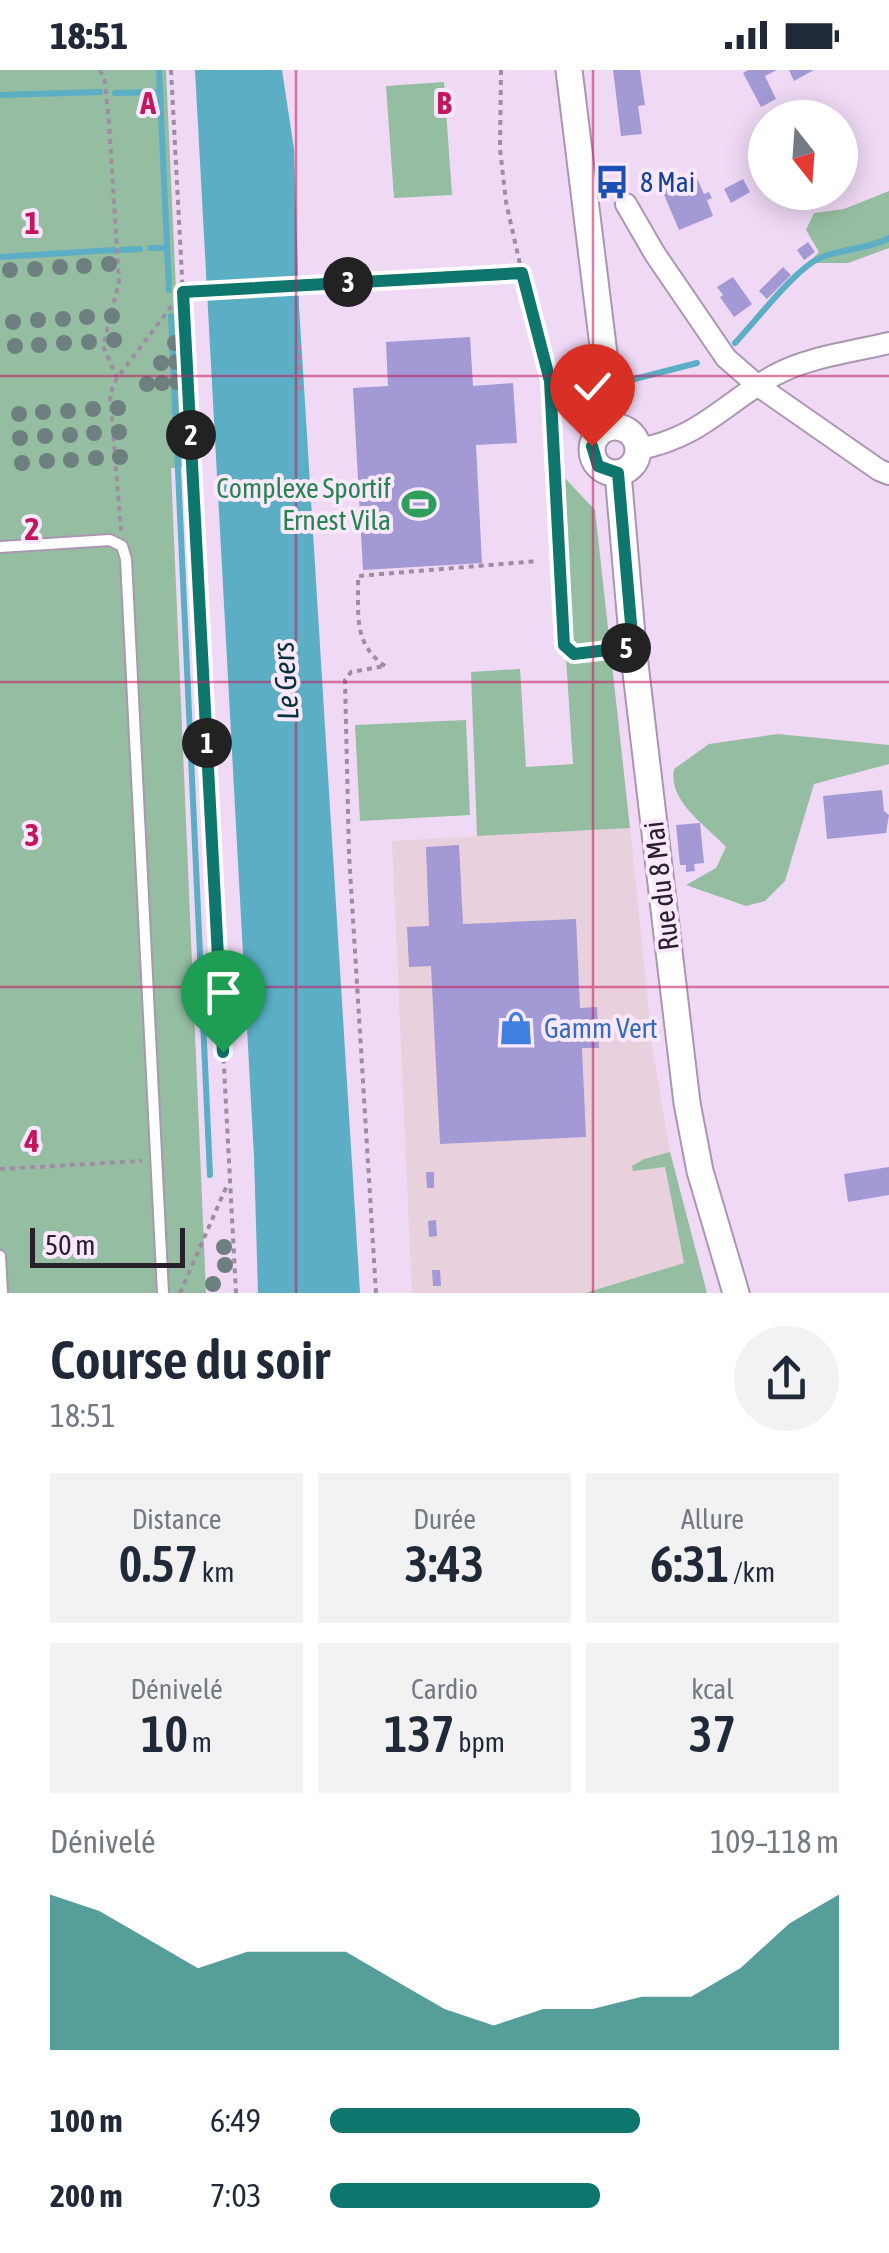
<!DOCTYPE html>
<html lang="fr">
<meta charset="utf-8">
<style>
body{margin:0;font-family:"Asap Condensed",sans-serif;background:#f2f2f3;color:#1f2937;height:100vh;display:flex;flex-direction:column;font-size:38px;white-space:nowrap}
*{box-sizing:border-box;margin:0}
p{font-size:32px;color:#747a83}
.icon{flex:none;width:55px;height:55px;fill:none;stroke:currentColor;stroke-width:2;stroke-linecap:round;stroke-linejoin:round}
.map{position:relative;height:1223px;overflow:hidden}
.details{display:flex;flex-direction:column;background:#fff;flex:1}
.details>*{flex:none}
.needle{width:65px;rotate:163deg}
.fabs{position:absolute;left:748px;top:30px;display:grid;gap:20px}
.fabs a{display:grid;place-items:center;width:110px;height:110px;border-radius:50%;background:#fff;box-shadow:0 5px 25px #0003;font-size:50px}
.scale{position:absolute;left:30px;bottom:25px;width:155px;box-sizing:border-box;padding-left:10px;border:5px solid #28202a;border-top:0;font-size:28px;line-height:35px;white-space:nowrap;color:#28202a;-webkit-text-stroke:8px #fae8fe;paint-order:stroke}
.pin{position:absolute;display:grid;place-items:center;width:85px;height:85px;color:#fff;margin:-102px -42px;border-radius:50% 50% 50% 0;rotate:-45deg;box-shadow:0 0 10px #0007}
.pin .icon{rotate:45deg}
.km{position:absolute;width:50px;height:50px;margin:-25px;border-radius:50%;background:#222;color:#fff;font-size:28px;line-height:50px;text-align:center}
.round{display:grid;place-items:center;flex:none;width:105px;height:105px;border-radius:52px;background:#f2f2f3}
.overview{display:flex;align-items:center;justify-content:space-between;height:170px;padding:0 50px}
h1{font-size:55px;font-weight:600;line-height:75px}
.stats{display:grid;grid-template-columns:repeat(3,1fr);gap:15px;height:170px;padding:10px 50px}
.stats div{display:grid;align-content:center;border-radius:0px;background:#f2f2f3;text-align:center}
.stats b{font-size:50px;font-weight:600}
.stats small{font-size:28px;font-weight:400}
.stats p{font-size:28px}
.chart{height:280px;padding:20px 50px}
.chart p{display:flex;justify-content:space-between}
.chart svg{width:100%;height:180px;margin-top:10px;fill:#0f766e;opacity:.7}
ul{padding:0 50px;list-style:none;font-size:32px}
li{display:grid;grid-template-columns:160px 120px 1fr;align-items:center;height:75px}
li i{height:25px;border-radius:12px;background:#0f766e}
.status{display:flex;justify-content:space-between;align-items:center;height:70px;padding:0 50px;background:#fff;direction:ltr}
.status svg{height:28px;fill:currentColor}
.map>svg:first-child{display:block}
.commercial{fill:#e8d0dc}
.green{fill:#95bda2}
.water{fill:#5baec4}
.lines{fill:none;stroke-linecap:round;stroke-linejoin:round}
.stream{stroke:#5baec4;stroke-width:6}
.building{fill:#a299d5}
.service-casing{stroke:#ab96b1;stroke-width:14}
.minor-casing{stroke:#ab96b1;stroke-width:24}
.tertiary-casing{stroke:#ab96b1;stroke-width:29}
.path{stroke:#9e8da2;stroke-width:4;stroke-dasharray:5 5;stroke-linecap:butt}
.service{stroke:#fff;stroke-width:10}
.minor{stroke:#fff;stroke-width:20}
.tertiary{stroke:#fff;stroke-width:25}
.tree{fill:#6d7f7e}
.route-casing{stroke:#fff;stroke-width:20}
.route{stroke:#0f766e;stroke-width:12}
.grid{fill:none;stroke:#c2185b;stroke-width:2.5;stroke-opacity:0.55}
.labels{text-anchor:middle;stroke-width:8;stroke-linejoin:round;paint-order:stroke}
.transit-label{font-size:28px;fill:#164399;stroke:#fae8fe;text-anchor:start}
.leisure-label{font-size:28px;fill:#27864d;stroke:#fae8fe;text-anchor:end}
.street-label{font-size:28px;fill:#28202a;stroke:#fae8fe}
.shop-label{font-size:28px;fill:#366cbe;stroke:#fae8fe;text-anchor:start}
.water-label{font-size:30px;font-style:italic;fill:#09323c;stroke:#fae8fe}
.grid-label{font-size:32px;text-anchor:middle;font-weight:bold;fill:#c2185b;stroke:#fae8fe;stroke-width:8;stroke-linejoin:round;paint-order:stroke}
</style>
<div class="status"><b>18:51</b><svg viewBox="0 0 49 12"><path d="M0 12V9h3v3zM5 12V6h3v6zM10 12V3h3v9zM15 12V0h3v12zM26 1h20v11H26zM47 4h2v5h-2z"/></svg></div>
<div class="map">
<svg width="889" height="1223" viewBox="0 0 889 1223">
<rect width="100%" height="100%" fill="#efd9f5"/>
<path class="commercial" d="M630 758 653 983 670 1082 644 1089 633 1096V1100L665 1097 684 1193 585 1223H412L392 771Z"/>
<path class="green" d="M0 0H166L184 397 171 398 206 1223H0Z
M444 12 452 125 394 128 386 16Z
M889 121V178L848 193H808L819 182 806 160 814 143 844 139Z
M562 405 595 440 630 758 477 766 471 602 520 599 526 697 573 694 566 588 574 587Z
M466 650 470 745 360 751 355 655Z
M778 664 889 675V694L814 714 785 811 765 831 746 836 686 815 716 798 726 777C706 755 668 732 674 699L709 674Z
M670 1082 707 1223H585L684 1193 665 1097 633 1101 632 1096 644 1089Z"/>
<path class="water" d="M195 0H282L294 79 299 236 360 1223H258L254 1087Z"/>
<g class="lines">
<path class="stream" d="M159 0 169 220
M115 23 160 22
M0 25 100 22
M150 178H167
M121 180 140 179
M0 187 114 180
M171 246 210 1105
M735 273C755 252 796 198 820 188 842 178 867 180 889 168
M619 313 697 293
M568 323 581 321"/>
</g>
<path class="building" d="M613 0H640L645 35 638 36 642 64 621 66Z
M748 0H777L765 6 776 29 761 37 743 3Z
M789 0H814L794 11Z
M696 106 704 124 709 122 712 128 707 130 713 146 679 160 662 120Z
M743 109 750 122 731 133 724 119Z
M808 172 815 182 804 190 797 180Z
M783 197 791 205 767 229 759 221Z
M733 207 752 234 734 247 720 227 723 225 717 217Z
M470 267 473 316 513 313 517 373 476 375 482 493 363 500 353 318 388 316 386 272Z
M882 720 884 741 889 745 886 763 827 769 823 726Z
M700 753 704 793 694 794 695 801 686 802V795H680L676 755Z
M459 775 463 854 576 849 580 938 597 937 599 978H582L586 1067 440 1074 431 896 409 897 407 857 429 856 426 777Z
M889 1097V1125L848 1132 844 1104Z
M426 1102H434V1118H427Z
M436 1150 437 1166 429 1167 428 1151Z
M432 1200H440L441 1216H433Z"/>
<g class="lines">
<g class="service-casing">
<path id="service" d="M0 477 110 470 122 476 126 489 163 1223
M0 1186 2 1223"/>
</g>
<g class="minor-casing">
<path id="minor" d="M626 134 655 184 726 288 757 315 879 400 889 404
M639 379C700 368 724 333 775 305 808 287 852 282 889 273"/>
</g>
<g class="tertiary-casing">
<path id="tertiary" d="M569 0 613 357
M592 380a23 23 0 1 1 46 0a23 23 0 1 1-46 0Z
M618 403 633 577 687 1033 700 1101 736 1223"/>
</g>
<path class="path" d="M100 0 105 12 109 53 119 212 103 276 117 308
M171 0 236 1223
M501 0 500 79 506 132 532 248 550 311 564 575 574 585 609 580
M299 275 300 323
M121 461 110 324 117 308 183 221 522 203
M385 596C352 573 359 543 358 506L538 491
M0 1099 142 1091
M180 1223 228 1113
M376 1223 349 784 345 610 351 602 385 596"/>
<use href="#service" class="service"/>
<use href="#minor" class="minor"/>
<use href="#tertiary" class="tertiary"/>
</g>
<g class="tree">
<circle cx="109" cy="194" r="8"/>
<circle cx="84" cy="196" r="8"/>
<circle cx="60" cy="197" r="8"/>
<circle cx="35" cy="199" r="8"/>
<circle cx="10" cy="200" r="8"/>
<circle cx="112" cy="246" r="8"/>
<circle cx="87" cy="247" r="8"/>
<circle cx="63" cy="249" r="8"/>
<circle cx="38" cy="250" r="8"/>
<circle cx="13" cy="252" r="8"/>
<circle cx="114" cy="270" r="8"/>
<circle cx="89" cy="272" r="8"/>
<circle cx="64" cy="273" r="8"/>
<circle cx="175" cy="273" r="8"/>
<circle cx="39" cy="275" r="8"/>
<circle cx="15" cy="276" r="8"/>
<circle cx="176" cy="292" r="8"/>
<circle cx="161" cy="293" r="8"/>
<circle cx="177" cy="312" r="8"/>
<circle cx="162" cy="313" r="8"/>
<circle cx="147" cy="314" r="8"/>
<circle cx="118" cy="338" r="8"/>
<circle cx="93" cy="339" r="8"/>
<circle cx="68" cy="341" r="8"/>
<circle cx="43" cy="342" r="8"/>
<circle cx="19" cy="344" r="8"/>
<circle cx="119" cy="362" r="8"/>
<circle cx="94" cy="363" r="8"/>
<circle cx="70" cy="365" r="8"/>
<circle cx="45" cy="366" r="8"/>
<circle cx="20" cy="368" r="8"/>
<circle cx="120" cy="387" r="8"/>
<circle cx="96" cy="388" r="8"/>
<circle cx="71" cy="390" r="8"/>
<circle cx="47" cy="391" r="8"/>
<circle cx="22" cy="393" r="8"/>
<circle cx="224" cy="1177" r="8"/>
<circle cx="225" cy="1195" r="8"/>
<circle cx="213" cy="1214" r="8"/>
</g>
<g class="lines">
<g class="route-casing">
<path id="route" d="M223 982 183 222 522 203 550 311 564 575 574 584 633 577 618 403 598 396 592 376"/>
</g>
<use href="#route" class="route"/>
</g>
<path class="grid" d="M296 0V1223M593 0V1223M0 306H889M0 612H889M0 917H889"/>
<defs>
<g id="bus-bare" transform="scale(2.7)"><path d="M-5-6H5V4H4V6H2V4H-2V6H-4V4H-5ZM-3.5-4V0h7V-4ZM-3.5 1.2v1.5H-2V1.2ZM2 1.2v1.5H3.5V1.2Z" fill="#1a4fb4" stroke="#fae8fe" stroke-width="2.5" paint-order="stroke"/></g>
<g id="stadium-bare" transform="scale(2.7)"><path d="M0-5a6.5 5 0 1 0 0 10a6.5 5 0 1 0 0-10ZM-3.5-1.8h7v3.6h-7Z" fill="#2e9e5b" stroke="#fae8fe" stroke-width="2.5" paint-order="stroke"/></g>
<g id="shop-bare" transform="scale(2.7)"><path d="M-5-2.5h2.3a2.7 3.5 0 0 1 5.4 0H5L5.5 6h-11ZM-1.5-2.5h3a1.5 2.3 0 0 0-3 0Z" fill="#3f7fe0" stroke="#fae8fe" stroke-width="2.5" paint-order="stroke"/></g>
</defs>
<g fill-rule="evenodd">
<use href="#bus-bare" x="612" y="112"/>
<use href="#stadium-bare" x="419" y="434"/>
<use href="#shop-bare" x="516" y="958"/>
</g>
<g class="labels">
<g class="transit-label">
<text x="640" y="122">8 Mai</text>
</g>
<g class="leisure-label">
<text x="391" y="428">Complexe Sportif<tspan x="391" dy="32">Ernest Vila</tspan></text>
</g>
<g class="street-label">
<text transform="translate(661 816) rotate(-97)" y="10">Rue du 8 Mai</text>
</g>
<g class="shop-label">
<text x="544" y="968">Gamm Vert</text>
</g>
<g class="water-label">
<text transform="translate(286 611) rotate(-94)" y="10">Le Gers</text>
</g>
</g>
<g class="grid-label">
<text x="148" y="44">A</text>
<text x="444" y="44">B</text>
<text x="32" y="164">1</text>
<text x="32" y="470">2</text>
<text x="32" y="776">3</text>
<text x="32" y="1082">4</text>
</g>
</svg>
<div class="fabs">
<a><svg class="needle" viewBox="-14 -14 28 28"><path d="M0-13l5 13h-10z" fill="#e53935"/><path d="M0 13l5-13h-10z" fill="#747a83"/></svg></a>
</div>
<div class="scale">50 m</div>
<div class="pin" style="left:223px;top:982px;background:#1e9e55"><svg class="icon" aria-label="arrive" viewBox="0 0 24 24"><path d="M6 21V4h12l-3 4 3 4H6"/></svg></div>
<div class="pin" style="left:592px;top:376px;background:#d93025"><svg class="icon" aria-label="check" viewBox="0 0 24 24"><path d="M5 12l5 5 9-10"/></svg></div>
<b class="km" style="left:207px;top:673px">1</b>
<b class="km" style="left:191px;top:365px">2</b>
<b class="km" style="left:348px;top:212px">3</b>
<b class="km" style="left:626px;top:578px">5</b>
</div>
<section class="details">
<div class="overview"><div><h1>Course du soir</h1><p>18:51</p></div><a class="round"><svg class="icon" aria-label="share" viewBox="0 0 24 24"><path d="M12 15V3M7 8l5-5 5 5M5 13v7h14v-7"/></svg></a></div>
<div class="stats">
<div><p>Distance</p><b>0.57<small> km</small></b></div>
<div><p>Durée</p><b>3:43</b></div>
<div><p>Allure</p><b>6:31<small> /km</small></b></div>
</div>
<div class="stats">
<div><p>Dénivelé</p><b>10<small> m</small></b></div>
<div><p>Cardio</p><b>137<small> bpm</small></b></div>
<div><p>kcal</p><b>37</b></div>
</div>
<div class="chart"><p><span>Dénivelé</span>109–118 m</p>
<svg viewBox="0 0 160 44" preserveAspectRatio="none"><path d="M0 44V6L10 10L20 17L30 24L40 20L50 20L60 20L70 27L80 34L90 38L100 34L110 34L120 31L130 31L140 24L150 13L160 6V44z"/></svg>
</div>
<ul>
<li><b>100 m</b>6:49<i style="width:61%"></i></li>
<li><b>200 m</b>7:03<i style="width:53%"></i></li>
</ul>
</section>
